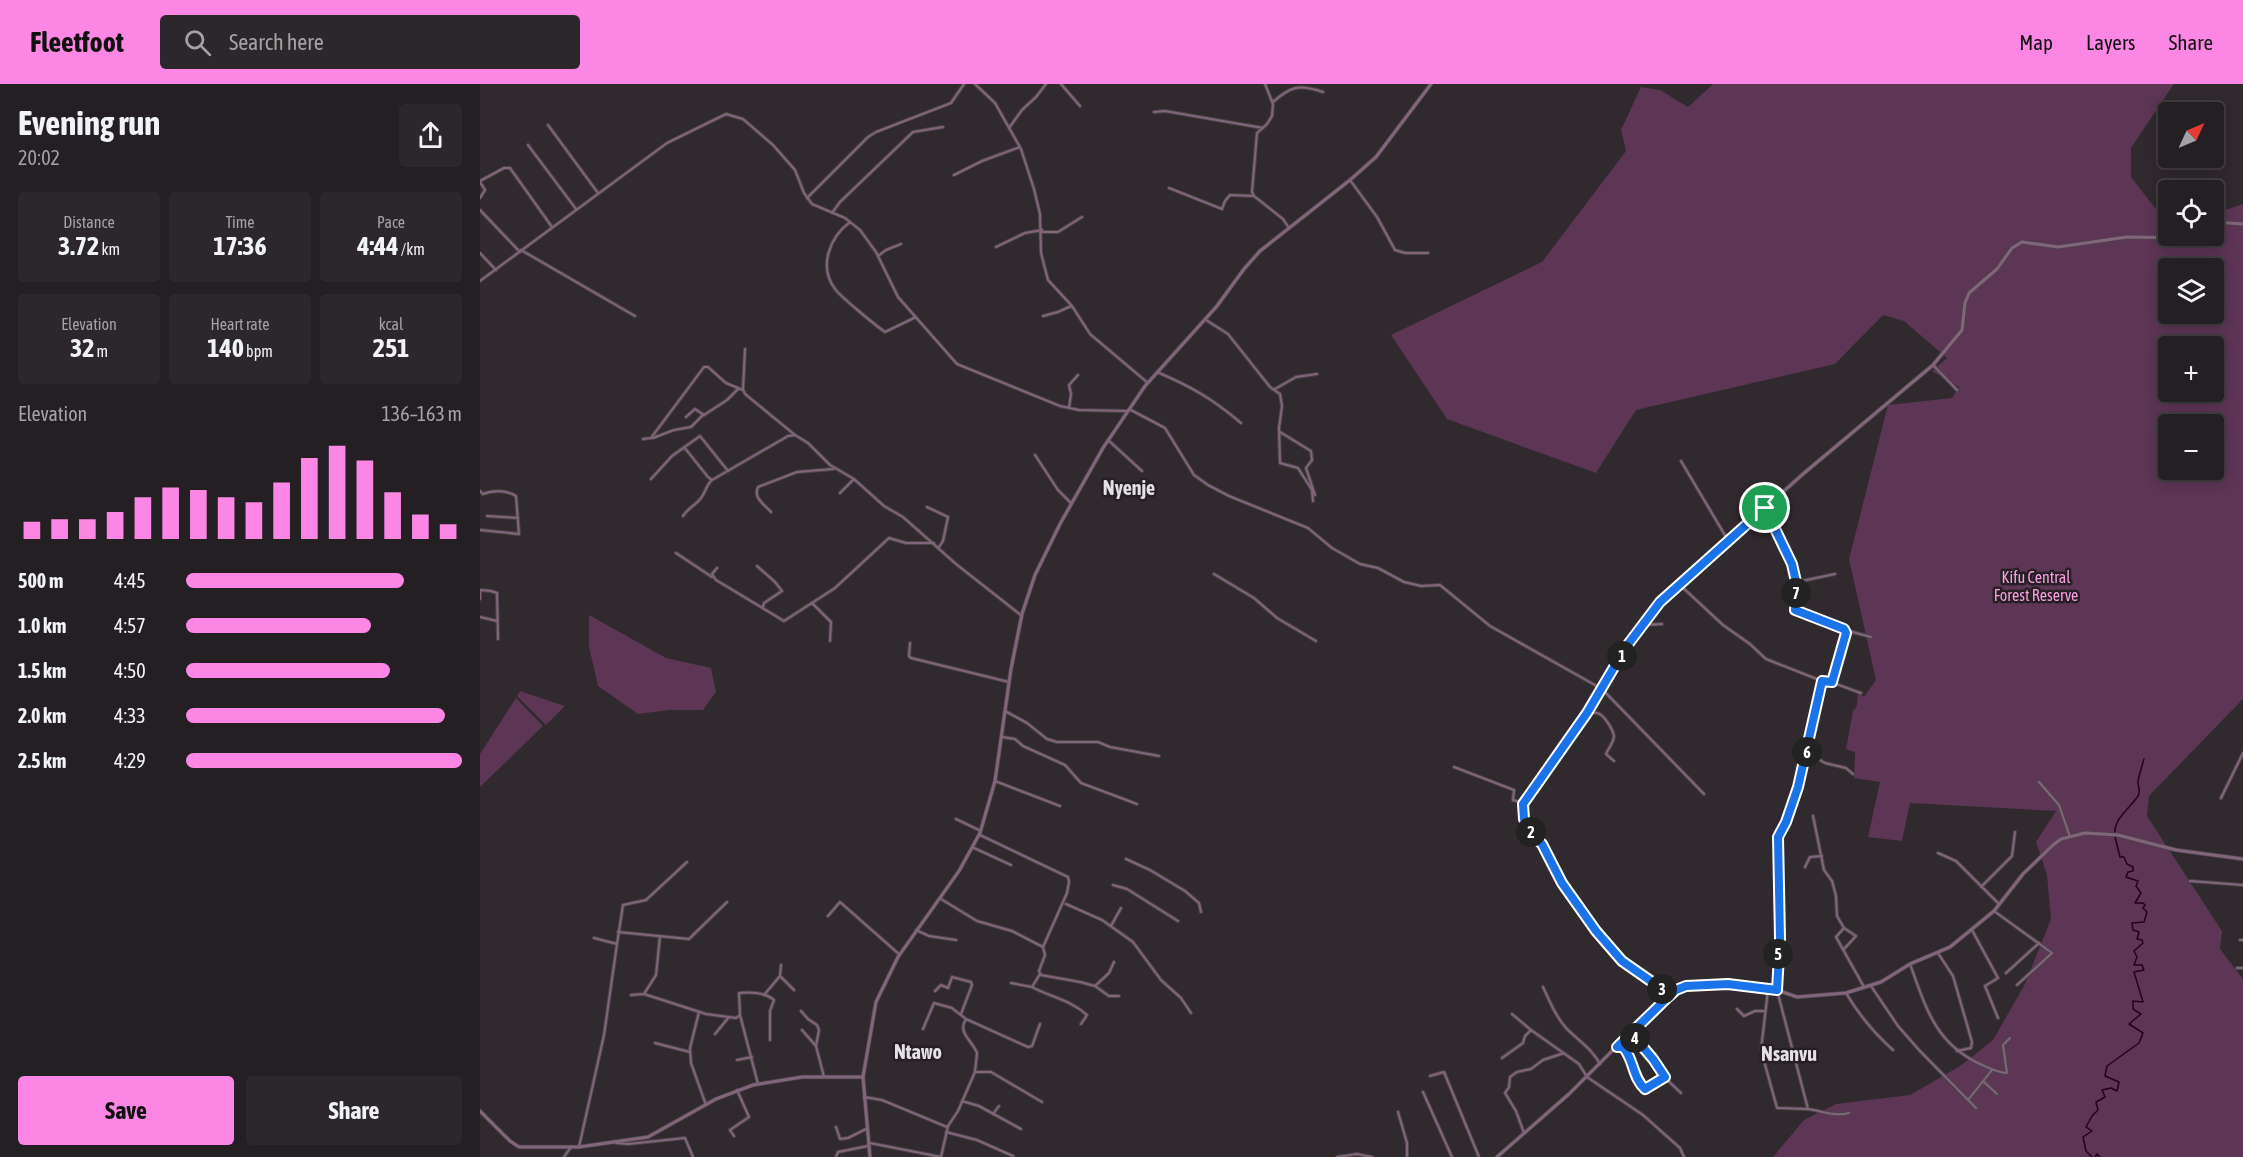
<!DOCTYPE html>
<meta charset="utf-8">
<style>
body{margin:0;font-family:"Asap Condensed",sans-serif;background:#2c272a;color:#f1f3f6;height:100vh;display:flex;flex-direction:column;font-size:22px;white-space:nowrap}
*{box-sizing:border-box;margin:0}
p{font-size:20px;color:#a3a2a5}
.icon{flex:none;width:33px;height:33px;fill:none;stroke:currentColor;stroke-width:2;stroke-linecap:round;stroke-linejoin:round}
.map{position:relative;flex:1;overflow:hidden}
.side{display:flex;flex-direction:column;background:#241f22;width:480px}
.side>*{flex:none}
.needle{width:39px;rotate:46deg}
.fabs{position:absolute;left:1678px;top:18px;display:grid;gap:12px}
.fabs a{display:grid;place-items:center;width:66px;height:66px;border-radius:6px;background:#241f22;box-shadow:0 3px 15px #0003,0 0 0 2px #413d40;font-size:30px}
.pin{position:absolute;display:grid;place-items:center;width:51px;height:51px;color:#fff;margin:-26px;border:3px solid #fff;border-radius:50%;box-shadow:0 2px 6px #0007}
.km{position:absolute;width:30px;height:30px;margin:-15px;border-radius:50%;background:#222;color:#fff;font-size:16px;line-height:30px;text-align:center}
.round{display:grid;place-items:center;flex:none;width:63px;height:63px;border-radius:6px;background:#2c272a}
.head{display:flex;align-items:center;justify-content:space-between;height:102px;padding:0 18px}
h1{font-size:33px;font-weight:700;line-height:45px}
.metrics{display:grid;grid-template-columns:repeat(3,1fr);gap:9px;height:102px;padding:6px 18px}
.metrics div{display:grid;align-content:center;border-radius:6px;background:#2c272a;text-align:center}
.metrics b{font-size:26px;font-weight:700}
.metrics small{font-size:16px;font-weight:400}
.metrics p{font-size:16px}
.chart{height:168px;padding:12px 18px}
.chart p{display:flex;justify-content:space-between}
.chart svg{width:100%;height:108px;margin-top:6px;stroke:#fc86e4;stroke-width:6}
.button{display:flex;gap:12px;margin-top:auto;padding:12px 18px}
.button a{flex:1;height:69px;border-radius:6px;background:#fc86e4;color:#111;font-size:24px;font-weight:700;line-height:69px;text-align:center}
.button a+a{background:#2c272a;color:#f1f3f6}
ul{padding:0 18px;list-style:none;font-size:20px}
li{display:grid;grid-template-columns:96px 72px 1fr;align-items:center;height:45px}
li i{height:15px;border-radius:8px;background:#fc86e4}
header{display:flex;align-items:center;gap:36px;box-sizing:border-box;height:84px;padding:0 30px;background:#fc86e4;color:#111}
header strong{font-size:28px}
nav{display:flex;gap:33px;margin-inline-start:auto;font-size:21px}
.search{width:420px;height:54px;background:#2c272a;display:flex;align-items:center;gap:15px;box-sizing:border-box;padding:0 21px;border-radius:6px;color:#a3a2a5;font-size:22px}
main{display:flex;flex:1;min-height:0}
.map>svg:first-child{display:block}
.green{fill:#5d3555;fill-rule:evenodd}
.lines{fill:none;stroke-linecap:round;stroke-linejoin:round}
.stream{stroke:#25001f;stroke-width:1.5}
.minor-casing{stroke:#4d464b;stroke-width:4}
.tertiary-casing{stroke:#4d464b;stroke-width:4.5}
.minor{stroke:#82657b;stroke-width:2}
.tertiary{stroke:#82657b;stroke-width:3}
.route-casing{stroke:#fff;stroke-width:12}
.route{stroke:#1a73e8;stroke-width:8}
.labels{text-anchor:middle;stroke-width:5;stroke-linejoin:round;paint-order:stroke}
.park-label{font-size:16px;fill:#f99de4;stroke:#262024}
.quarter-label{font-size:20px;font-weight:bold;fill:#e4e0e3;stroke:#262024}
</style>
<header>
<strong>Fleetfoot</strong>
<div class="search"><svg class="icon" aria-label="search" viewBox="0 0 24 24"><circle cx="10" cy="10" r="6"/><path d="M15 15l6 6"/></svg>Search here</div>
<nav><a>Map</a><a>Layers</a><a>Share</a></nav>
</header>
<main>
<section class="side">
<div class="head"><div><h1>Evening run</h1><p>20:02</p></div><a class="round"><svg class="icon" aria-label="share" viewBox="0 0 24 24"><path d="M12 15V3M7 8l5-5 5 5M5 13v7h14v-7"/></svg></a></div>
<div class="metrics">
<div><p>Distance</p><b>3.72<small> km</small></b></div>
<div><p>Time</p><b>17:36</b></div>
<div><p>Pace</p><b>4:44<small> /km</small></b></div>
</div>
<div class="metrics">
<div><p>Elevation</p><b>32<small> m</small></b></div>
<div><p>Heart rate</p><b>140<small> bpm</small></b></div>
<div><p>kcal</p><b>251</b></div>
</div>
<div class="chart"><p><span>Elevation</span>136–163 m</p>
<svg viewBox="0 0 160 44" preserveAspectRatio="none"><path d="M5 44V37M15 44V36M25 44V36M35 44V33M45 44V27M55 44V23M65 44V24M75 44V27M85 44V29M95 44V21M105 44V11M115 44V6M125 44V12M135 44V25M145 44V34M155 44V38"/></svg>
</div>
<ul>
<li><b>500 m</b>4:45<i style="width:79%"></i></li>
<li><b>1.0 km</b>4:57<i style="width:67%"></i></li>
<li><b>1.5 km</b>4:50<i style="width:74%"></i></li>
<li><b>2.0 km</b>4:33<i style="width:94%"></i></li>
<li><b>2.5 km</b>4:29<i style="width:100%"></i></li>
</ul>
<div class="button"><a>Save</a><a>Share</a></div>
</section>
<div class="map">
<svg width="1763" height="1073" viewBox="0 0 1763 1073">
<rect width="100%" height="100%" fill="#30292e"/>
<path class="green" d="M1233 0H1694L1651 64V93L1689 142V152H1734V130L1763 120V615L1669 712 1667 732 1742 847 1740 865 1763 895V1073H1293L1324 1036 1356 1020 1430 1011 1480 982 1513 956 1545 900 1571 835 1567 791 1556 758 1576 727 1430 719 1422 757 1388 753 1400 698 1374 694 1375 668 1366 665 1373 627 1377 622 1378 607 1384 613 1396 596 1369 475 1408 321 1472 314 1479 303 1452 287 1467 274 1424 237 1403 231 1355 280 1156 326 1116 389 967 335 911 251 1062 178 1146 67 1141 46 1161 3 1180 6 1208 23ZM1689 184H1734V230H1689ZM1689 262H1734V308H1689ZM1689 340H1734V386H1689Z
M109 531 186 574 231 584 236 608 223 626H190L158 630 118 602 109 563Z
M40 607 85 622 66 641 37 612Z
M36 614 63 642 0 703V670Z"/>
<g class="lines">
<path class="stream" d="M1635 748C1634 735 1651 723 1658 712 1661 707 1658 703 1658 698 1658 695 1663 678 1664 675
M1612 1073 1606 1067 1603 1053 1612 1047 1606 1043 1612 1032 1618 1026 1616 1018 1625 1013 1622 1006 1631 1004 1637 1007 1639 998 1625 992 1627 982 1659 959 1663 949 1649 940 1661 930 1653 925V917L1663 918 1654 888 1664 886 1662 881H1654L1657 873 1654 867 1663 859 1662 856 1657 855 1659 848 1653 846 1652 839 1664 838 1667 828 1663 824 1665 821 1663 819H1655L1661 809 1656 802 1658 797 1646 793 1648 788 1653 787V783L1647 780 1644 773H1640L1635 753
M1615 1073 1617 1070 1620 1073"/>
<g class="minor-casing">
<path id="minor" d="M495 0 515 19 541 65 554 105 560 130 561 169 568 196 592 222 610 250 668 299
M581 0 600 22
M785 0 793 20 792 32 787 40 777 49 772 108 774 112 803 135 809 144
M793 18C811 2 819 0 843 8
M674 28 685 27 783 44
M68 41 118 109
M529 44 542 26 556 13 566 0
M48 61 96 125
M474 91 502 77 540 63
M870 96 897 133 915 166 925 169H948
M0 97 24 84H30L72 143
M0 98 5 106 0 114
M689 104 742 125 745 117 750 111 774 112
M327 114 388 53 396 48 471 19 484 0
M0 126 40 168
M352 129 360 118 433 48 463 43
M370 138C350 153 338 182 355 205 361 213 395 241 405 248L436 233
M562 148H578L602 133
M516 163 545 149 562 146
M41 166 155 232
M0 169 16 186
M398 172 406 166 421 160
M0 197 187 59 246 30 263 35 293 61 315 86 324 109 332 120 365 134 380 146 396 168 418 213 477 280 580 322 599 326 648 327
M563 232 578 228 591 222
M726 236 748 250 790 303 800 310 802 322 799 344 800 379 818 384 832 406 833 417
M265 265 263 305 265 310 315 351 328 359 350 381 374 395 404 422 423 433 476 480 542 532
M1453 281 1477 306
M677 288C710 302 733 315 761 339
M795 305 816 293 837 290
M589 324 591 310 589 301 598 291
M649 325 685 344 714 391 728 401 749 412 828 444 852 464 880 480 898 484 924 498 941 502 960 501 1010 542 1122 605 1224 710
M206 333 215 325 224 331 247 316 258 305
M800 348 831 367 832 376 826 384 835 411
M173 354 194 346 211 343 223 331
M163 355 171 354 224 283H228L246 299 263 306
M628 356 662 387
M204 363 228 393 232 396
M555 371 578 406 591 419
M1201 377 1249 458
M171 395 192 372 220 352 248 387
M0 407 3 410C12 406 27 406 36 412L39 450 0 446
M360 409 374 395
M447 423 468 433 463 457 459 463
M1285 424C1299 446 1313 472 1317 498 1319 507 1314 516 1315 526L1364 545 1366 547 1352 598
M291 428C284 420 273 414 278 403L317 388 353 385
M7 432 38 434
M203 432C208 424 216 421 221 414 226 408 226 401 232 396L308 352 315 351
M196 469 232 493
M277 482 295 498 302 507 284 519 283 523
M237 484 232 490 236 496 304 537 355 504 409 454 426 459H454
M734 490 774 514 797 534 836 557
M1317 498 1355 490
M1200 501 1243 541 1270 560 1286 575 1342 597C1356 598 1368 605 1381 609
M0 515V506L11 507 17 509 18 555
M332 519 351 538 350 557
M0 533 17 537
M1163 541 1182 540
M1365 546 1391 553
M430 559 429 572 431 574 529 598
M1342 597 1317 707 1297 758 1300 854 1297 906 1328 1025C1342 1027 1355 1033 1369 1029
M525 627 547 639 567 655 577 658H618L630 663 679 672
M1107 629C1110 629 1114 628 1117 629 1124 630 1133 646 1134 652 1134 658 1128 665 1126 670L1134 677
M522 653 535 655 543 662 585 681 601 699 657 720
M1327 668 1345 679 1366 684 1373 690
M974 683 1034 706 1033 716 1043 719
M515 697 580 722
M1559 698 1579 721 1590 753
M1741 714 1763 669
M1333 732 1344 786 1352 797 1356 812 1357 832 1364 844 1356 853 1384 903
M476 735 501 747
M500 751 588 793 589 798 587 809 563 863 565 871 559 887 561 891 600 898 615 902 629 889 634 878
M494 764 531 781
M1458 769 1476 777 1519 820
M646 775 670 786 705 807 719 819 721 828
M1325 783 1330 773 1342 772
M1710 797 1763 801
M633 801 647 805 698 837
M1501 803 1532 772 1535 748
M461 815 497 837 532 847 563 863
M586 820 622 836 653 858 681 896 701 914 711 929
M1514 827 1572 869 1537 901
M348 832 360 818 420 871
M631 842 641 824
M436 846 449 852 476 856
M1492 846 1518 894 1505 902 1518 934
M138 848 209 855 247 818
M1760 856H1763
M137 860 143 821 166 816 207 778
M1364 865 1376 852 1364 844
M1458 869 1473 892 1492 958 1491 964 1477 967
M1430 880C1446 924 1455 959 1500 980 1509 984 1517 989 1527 989L1523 961 1530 954
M1757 884H1763
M1526 889 1559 859
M300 892 301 881
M531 899 552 903 560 890
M615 902 629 912H639
M1391 902 1418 942 1439 966 1496 1024
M552 903C570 913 591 916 607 931L601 940
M1063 903C1070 918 1076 933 1087 945 1099 957 1112 965 1120 980
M1288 906 1281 966 1297 1024 1327 1025
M455 907 461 901 468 904 472 893 491 898 492 901 481 930
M1366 909C1379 931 1394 949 1413 966
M164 910 226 930 256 934 260 931 259 909C271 908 285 908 294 916L290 927V956
M151 911 164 910 176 891 180 852
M284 911 300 892 314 906
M1257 925 1264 932 1275 927H1284
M321 927 328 935 337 941 339 946 336 962 344 993
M219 928 210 964 211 979 226 1021
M1032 930 1051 946
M260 931 278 1000
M443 945 454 919 472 924 486 935
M322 946 336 962
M1151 949 1173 975 1184 992
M235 950 249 933
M175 959 210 968
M1137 963H1143C1154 975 1152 993 1165 1005L1183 992 1201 1009
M1022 974 1043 959 1045 952 1051 946 1099 980 1107 993 1163 1031 1200 1064 1204 1073
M257 976 272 973
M495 988 497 969C492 956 477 949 486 935L548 963 552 962 560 940
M950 992 964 988 999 1073
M1504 998 1517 1010
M943 1008 972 1073
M384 1013 402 1016 467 1043
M1488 1016 1512 986
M482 1017 499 1022 541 1045
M918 1028 927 1059V1073
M513 1030 519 1022
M356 1043 360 1055 368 1054 386 1045
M466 1048 497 1056 533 1072
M1044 1049 1036 1027 1025 1009 1029 1003 1030 993 1037 988 1051 985 1063 976 1084 969
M254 1052 250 1046 269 1033 257 1006
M136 1059 148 1060 205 1054 213 1073
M390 1059 461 1073
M99 1063 124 951 137 860 114 854
M84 1073 91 1063
M356 1073 358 1068 388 1062
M461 1073 468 1042 478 1027 495 988H511L562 1018
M857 1073 877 1070 892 1073"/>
</g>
<g class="tertiary-casing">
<path id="tertiary" d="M1734 138 1763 140
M1187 914 1185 907 1142 877 1116 847 1082 799 1062 760 1048 743 1044 735 1043 719 1107 629 1146 563 1180 518 1323 390 1453 281 1482 246 1485 219 1489 209 1517 185 1532 164 1542 158 1578 163 1647 153 1704 154 1708 152
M0 1027 30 1057 39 1063H99L168 1053 236 1015 273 1001 322 993H383
M390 1073 383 993 396 918 418 873 479 787 500 749 515 697 531 585 542 530 555 491 580 440 623 364 665 302 737 222 764 185 780 167 870 96 896 73 951 0
M1017 1073 1089 1010 1166 933 1202 903 1229 899 1248 900 1297 906 1317 913 1366 909 1401 898 1430 880 1470 863 1514 827 1543 790 1573 761 1581 755 1605 749 1638 751 1696 766 1763 775"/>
</g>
<use href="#minor" class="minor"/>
<use href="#tertiary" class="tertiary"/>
</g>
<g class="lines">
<g class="route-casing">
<path id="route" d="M1285 424 1180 518 1146 563 1107 629 1043 720 1044 735 1053 752 1062 760 1082 799 1116 847 1142 877 1185 907 1187 914 1137 963H1143C1154 975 1152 993 1165 1005L1185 993 1173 975 1151 949 1187 914 1196 906 1206 902 1248 900 1297 906 1300 854 1298 753 1306 738 1318 703 1342 597 1352 598 1366 549 1364 545 1315 526 1317 502 1312 480 1285 424"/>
</g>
<use href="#route" class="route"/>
</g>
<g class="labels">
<g class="park-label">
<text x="1556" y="499">Kifu Central<tspan x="1556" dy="18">Forest Reserve</tspan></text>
</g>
<g class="quarter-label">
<text x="649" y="411">Nyenje</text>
<text x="438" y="975">Ntawo</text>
<text x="1309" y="977">Nsanvu</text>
</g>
</g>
</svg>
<div class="fabs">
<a><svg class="needle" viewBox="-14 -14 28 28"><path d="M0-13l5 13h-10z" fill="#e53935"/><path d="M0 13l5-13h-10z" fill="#a3a2a5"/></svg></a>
<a><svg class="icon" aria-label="locate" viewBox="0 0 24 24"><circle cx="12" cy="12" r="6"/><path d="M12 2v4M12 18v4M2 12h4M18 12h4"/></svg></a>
<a><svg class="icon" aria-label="layers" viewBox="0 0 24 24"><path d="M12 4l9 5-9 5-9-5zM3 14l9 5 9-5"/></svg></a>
<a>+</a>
<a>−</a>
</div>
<div class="pin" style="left:1285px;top:424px;background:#1e9e55"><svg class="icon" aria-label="arrive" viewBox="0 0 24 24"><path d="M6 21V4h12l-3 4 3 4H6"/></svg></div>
<b class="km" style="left:1142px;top:572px">1</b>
<b class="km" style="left:1051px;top:748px">2</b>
<b class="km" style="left:1182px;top:905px">3</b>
<b class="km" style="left:1155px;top:954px">4</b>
<b class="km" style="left:1298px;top:870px">5</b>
<b class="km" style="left:1327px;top:668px">6</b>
<b class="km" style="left:1316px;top:509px">7</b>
</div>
</main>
